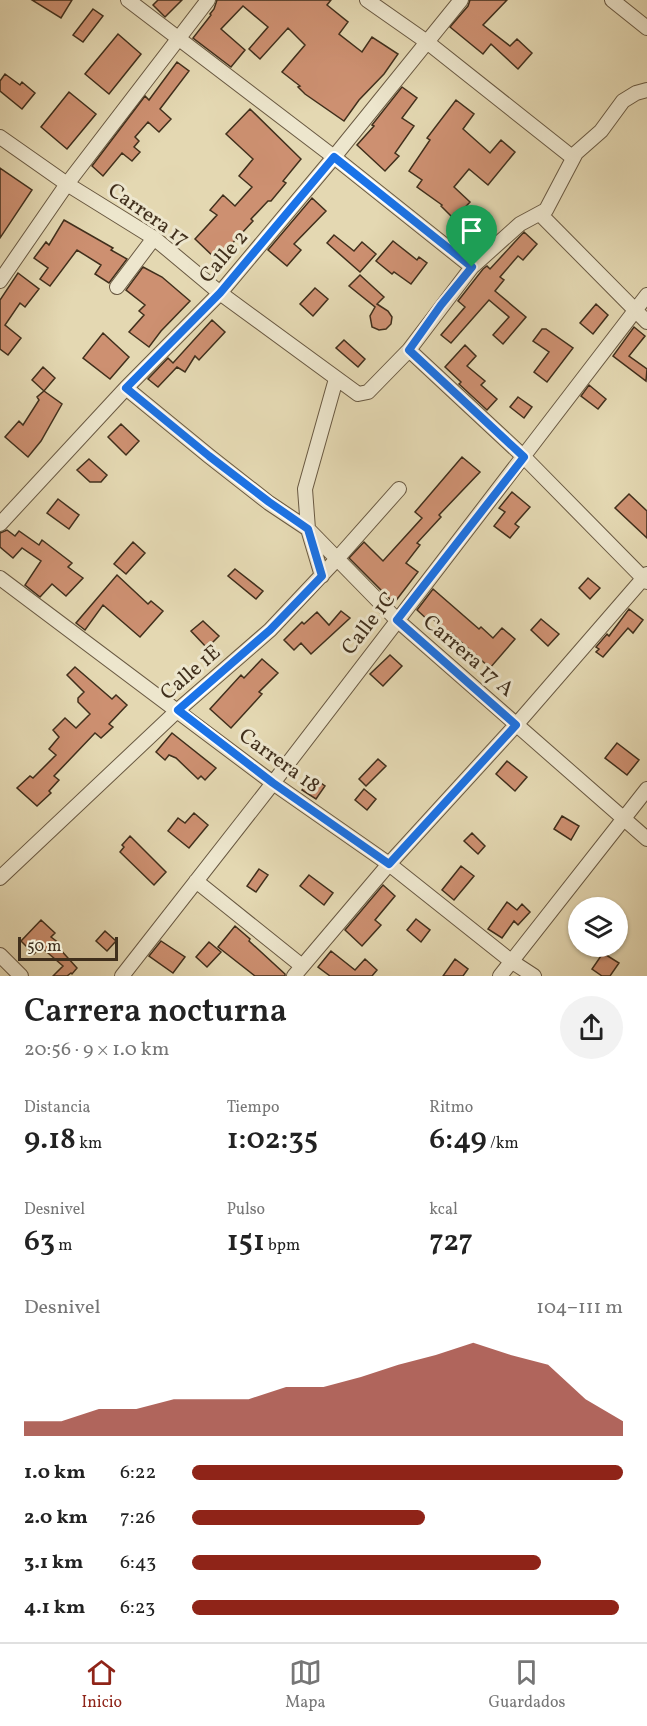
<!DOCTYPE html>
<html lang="es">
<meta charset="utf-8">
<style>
body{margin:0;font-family:Vollkorn,serif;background:#f2f2f2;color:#222;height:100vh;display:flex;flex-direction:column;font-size:22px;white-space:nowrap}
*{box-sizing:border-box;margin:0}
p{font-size:20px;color:#767676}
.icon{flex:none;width:33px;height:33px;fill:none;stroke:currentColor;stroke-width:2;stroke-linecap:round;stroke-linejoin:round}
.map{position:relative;height:976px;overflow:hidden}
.panel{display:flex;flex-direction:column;background:#fff;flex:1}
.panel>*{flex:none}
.fabs{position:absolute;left:568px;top:897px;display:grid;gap:12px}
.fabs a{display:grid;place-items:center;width:60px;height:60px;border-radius:50%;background:#fff;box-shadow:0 2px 4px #0004;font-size:30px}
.scale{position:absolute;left:18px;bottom:15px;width:100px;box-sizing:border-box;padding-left:6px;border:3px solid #402f1c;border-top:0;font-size:16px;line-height:21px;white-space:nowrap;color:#402f1c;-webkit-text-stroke:4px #ede6cd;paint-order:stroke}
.pin{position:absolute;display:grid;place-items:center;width:51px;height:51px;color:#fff;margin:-62px -26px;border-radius:50% 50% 50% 0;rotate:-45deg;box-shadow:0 0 6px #0007}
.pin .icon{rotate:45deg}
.round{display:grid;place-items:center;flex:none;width:63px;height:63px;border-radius:32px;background:#f2f2f2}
.headline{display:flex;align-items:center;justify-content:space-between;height:102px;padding:0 24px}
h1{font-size:33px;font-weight:600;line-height:45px}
.stats{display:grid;grid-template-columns:repeat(3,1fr);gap:9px;height:102px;padding:6px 24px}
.stats div{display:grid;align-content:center}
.stats b{font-size:30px;font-weight:600}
.stats small{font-size:16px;font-weight:400}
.stats p{font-size:16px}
.chart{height:168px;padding:12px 24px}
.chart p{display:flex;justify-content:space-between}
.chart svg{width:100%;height:108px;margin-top:6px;fill:#8f2418;opacity:.7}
ul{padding:0 24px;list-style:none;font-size:20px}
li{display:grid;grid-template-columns:96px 72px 1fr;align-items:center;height:45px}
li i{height:15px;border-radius:8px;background:#8f2418}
.dock{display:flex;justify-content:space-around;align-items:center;height:84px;border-top:2px solid #e0e0e0;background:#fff;font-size:16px;color:#767676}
.dock a{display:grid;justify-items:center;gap:3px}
.dock .active{color:#8f2418}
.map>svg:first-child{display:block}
.building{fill:#cd9071;stroke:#402f1c;stroke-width:1.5}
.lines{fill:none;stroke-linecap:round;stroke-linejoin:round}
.street-casing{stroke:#695942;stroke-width:16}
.street{stroke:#ede6cd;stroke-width:14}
.route-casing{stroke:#fff;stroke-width:12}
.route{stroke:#1a73e8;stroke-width:8}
.labels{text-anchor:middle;stroke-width:6;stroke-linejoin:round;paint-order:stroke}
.street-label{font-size:21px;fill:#402f1c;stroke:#ede6cd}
</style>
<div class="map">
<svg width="647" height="976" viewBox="0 0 647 976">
<rect width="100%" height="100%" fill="#e4d8b2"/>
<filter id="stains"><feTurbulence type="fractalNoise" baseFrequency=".00333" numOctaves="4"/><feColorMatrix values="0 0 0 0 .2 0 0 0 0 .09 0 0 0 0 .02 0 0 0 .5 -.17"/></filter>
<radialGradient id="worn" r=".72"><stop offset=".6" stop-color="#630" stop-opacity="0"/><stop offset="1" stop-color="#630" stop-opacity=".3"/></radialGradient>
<path class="building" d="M32 0H72L61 18Z
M158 0H182L165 17 153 5Z
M217 0H331L327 5 348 22 339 34 362 52 372 37 398 54 384 74 359 100 344 121 305 94 298 87 300 86 282 72 305 45 288 28 260 59 249 49 268 27 243 6 221 29 245 50 231 67 193 38 211 15 210 14 214 9Z
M470 0H507L483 25 510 46 517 39 532 53 518 69 491 44 483 54 450 27 468 6Z
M93 9 103 16 83 42 73 35Z
M118 34 141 54 109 94 85 74Z
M177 62 189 71 160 109 171 119 159 132 148 122 135 137 139 141 134 147 140 152 132 161 122 153 103 176 92 166 145 96 149 100Z
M5 74 20 85 22 82 35 93 22 109 0 91V81Z
M402 87 417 98 402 118 414 126 395 153 399 156 385 171 357 145 374 126 372 125Z
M69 92 96 114 67 149 41 127Z
M456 100 474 114 463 129 490 153 501 140 515 152 488 185 469 169 454 187 470 202 454 219 441 206 442 205 417 187 422 180 409 171 430 140 427 138Z
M250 109 301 159 283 181 286 183 271 201H268L251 219 253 221 217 260 195 239 217 215 210 210 223 195 235 206 252 187 239 176 253 159 226 134Z
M0 168 32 190 0 238Z
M312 198 326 211 294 244 301 250 287 266 268 250Z
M64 220 113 248 111 250 127 259 109 283 95 274 101 265 77 250 50 286 40 279 48 268 34 258 46 242 49 245Z
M524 232 537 244 523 260 518 256 500 277 504 280 495 291 526 317 503 344 493 335 509 317 489 300 451 343 441 335 465 307 458 301 483 269 487 266 490 269Z
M334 235 354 251 362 242 376 254 360 272 327 243Z
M393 241 417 260 419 257 427 263 411 284 394 272 392 274 376 261Z
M143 267 162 277 190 301 161 331 149 347 129 332 144 315 139 311 145 305 126 290Z
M18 273 39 289 25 307 20 303 5 325 21 338 8 355 0 349V300Z
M360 275 384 297 377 304 388 311 392 317 391 324 386 329 379 330 372 327 370 316 375 307 349 286Z
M315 288 328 299 313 316 300 304Z
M596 304 608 315 593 334 580 323Z
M212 320 225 332 199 360 195 356 185 372 177 367 158 387 148 379 168 358 173 363Z
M634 327 645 336 629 356 647 369 646 381 613 356Z
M542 329H546L573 348 547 382 534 372 549 352 533 341Z
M103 333 129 357 110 379 83 358Z
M344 340 365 359 358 367 336 348Z
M465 345 476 356 467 366 485 381 481 385 497 399 487 410 459 384 461 382 445 367Z
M43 367 55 378 44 391 32 380Z
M589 385 606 399 598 409 581 396Z
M44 391 62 404 41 441 28 457 5 437 19 421 23 425 39 400 37 397Z
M518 397 532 407 524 418 510 407Z
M121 424 139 441 126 455 108 437Z
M462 457 480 472 439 515 441 517 417 543 420 545 406 563 418 572 394 603 349 558 364 542 383 561 422 518 415 512Z
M89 459 107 475 101 482H90L77 470Z
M512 492 530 507 515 524 519 527 510 538 494 526 505 512 499 508Z
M629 494 647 511V538L615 508Z
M58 499 79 515 69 529 47 513Z
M7 530 15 536 19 531 39 545 42 540 72 563 68 567 83 578 66 596 52 584 40 597 25 585 41 561 22 548 13 558 0 547V533Z
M133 542 145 553 126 574 114 564Z
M235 569 263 591 256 599 228 576Z
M117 575 148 604 151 601 163 611 140 637 103 605 85 630 76 623Z
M588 578 600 588 590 599 579 588Z
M433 589 479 629 481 627 493 638 502 628 515 639 490 668 450 632 448 634 432 618 429 621 417 610Z
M629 609 643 620 633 633 628 628 603 657 596 652 599 649 596 647 607 634 609 636Z
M341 611 350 618 311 654 301 643 294 650 284 640 302 622 304 624 317 612 329 625Z
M541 619 559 634 548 646 531 630Z
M203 621 219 636 207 648 191 631Z
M390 655 402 666 383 686 370 674Z
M262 659 278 673 259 692 262 694 231 728 210 709 241 675 244 678Z
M75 667 112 699 116 695 127 705 109 724 113 727 101 738 95 733 54 776 59 780 49 791 51 793 37 806 17 788 30 776 33 778 56 755 49 749 59 737 53 730 65 718 76 728 90 714 78 702V698L84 692 67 675Z
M172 733 216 768 205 780 201 776 198 779 176 758 169 755 165 760 156 752Z
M617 743 639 760 627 775 605 758Z
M378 759 386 766 366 786 359 779Z
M507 761 527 777 515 791 496 774Z
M311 776 325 786 316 799 302 790Z
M364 789 376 799 367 810 355 800Z
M194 813 208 825 189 848 168 831 178 818 185 823Z
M562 816 579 826 571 840 554 829Z
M472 833 485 846 478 854 464 841Z
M130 836 166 872 154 885 120 852 124 847 122 845Z
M461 866 474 876 454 900 442 890Z
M259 869 268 875 256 892 247 886Z
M309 875 333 893 324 905 300 886Z
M383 885 395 896 375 920 381 925 362 946 345 930Z
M507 902 517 910 522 904 530 912 518 925 514 921 502 938 488 929Z
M416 919 430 930 421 942 407 930Z
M41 920 55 933 51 937 60 944 58 947 77 968 72 974 71 973 67 976H53L63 966 41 947 34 954 21 941Z
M235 926 250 939 249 941 285 974V976H255L218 947Z
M105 931 116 941 107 951 96 941Z
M161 941 185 957 173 973 149 956Z
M209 942 221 952 207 967 196 957Z
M331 951 355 970 365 959 377 970 372 976H330L318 967Z
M603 953 619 963 610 976H602L592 969Z
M455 959 468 969 463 976H443Z"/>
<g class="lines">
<g class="street-casing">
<path id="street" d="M128 0 334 157 472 267
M367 0 427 42 572 157
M612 0 647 28
M0 137 67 184 154 238 220 293 358 394 368 392 409 350 472 267 520 224 546 210 576 153 601 131 623 101 636 93 647 90
M540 214 647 322
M0 281 67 184 208 0
M117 287 154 238
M409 350 524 457 647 582
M126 388 209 456 269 503 308 529 397 620 647 839
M0 524 126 388 220 293 334 157 461 0
M322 576 308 529 305 489 336 379
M0 578 273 783 389 864 511 961 534 976
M0 878 178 710 270 630 336 560 399 489
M196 881 302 966
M0 955 21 976
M122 976 273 783 647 295
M294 976 389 864 516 725 647 574
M500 976 647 789"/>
</g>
<use href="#street" class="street"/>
</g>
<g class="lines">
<g class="route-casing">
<path id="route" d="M334 157 472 267 441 305 409 350 524 457 397 620 516 725 389 864 273 783 178 710 270 630 322 576 308 529 269 502 209 456 126 388 220 293Z"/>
</g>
<use href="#route" class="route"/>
</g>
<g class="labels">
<g class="street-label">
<text transform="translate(149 214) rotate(35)" y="7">Carrera 17</text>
<text transform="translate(223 256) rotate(-49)" y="7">Calle 2</text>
<text transform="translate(368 623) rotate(-52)" y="7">Calle 1C</text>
<text transform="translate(469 655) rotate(41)" y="7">Carrera 17 A</text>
<text transform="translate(190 672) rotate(-41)" y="7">Calle 1E</text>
<text transform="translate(280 760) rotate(36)" y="7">Carrera 18</text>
</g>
</g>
<rect width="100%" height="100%" filter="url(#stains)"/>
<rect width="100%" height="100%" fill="url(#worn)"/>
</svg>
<div class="fabs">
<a><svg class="icon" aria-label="layers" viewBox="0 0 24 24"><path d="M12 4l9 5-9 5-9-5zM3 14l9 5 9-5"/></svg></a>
</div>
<div class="scale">50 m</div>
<div class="pin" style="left:472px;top:267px;background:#1e9e55"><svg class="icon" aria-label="arrive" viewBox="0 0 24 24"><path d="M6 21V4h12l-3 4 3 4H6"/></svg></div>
</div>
<section class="panel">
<div class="headline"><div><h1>Carrera nocturna</h1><p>20:56 · 9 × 1.0 km</p></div><a class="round"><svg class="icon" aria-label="share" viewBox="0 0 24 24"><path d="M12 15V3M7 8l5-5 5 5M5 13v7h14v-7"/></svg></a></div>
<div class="stats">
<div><p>Distancia</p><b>9.18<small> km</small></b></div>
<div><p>Tiempo</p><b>1:02:35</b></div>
<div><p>Ritmo</p><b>6:49<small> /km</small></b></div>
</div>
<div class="stats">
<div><p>Desnivel</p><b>63<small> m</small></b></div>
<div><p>Pulso</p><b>151<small> bpm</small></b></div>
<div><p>kcal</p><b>727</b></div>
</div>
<div class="chart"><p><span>Desnivel</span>104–111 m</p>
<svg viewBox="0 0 160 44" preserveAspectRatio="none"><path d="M0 44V38L10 38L20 33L30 33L40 29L50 29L60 29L70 24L80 24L90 20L100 15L110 11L120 6L130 11L140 15L150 29L160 38V44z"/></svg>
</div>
<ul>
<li><b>1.0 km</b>6:22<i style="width:100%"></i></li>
<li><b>2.0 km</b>7:26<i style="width:54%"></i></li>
<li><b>3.1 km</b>6:43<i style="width:81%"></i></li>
<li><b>4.1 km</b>6:23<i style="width:99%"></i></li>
</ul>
</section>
<nav class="dock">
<a class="active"><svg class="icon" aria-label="home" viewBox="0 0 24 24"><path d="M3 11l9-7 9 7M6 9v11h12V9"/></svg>Inicio</a>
<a><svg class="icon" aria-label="map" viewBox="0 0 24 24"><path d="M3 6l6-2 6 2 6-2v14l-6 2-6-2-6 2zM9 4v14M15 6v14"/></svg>Mapa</a>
<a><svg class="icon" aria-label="saved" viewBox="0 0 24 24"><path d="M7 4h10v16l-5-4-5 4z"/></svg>Guardados</a>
</nav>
